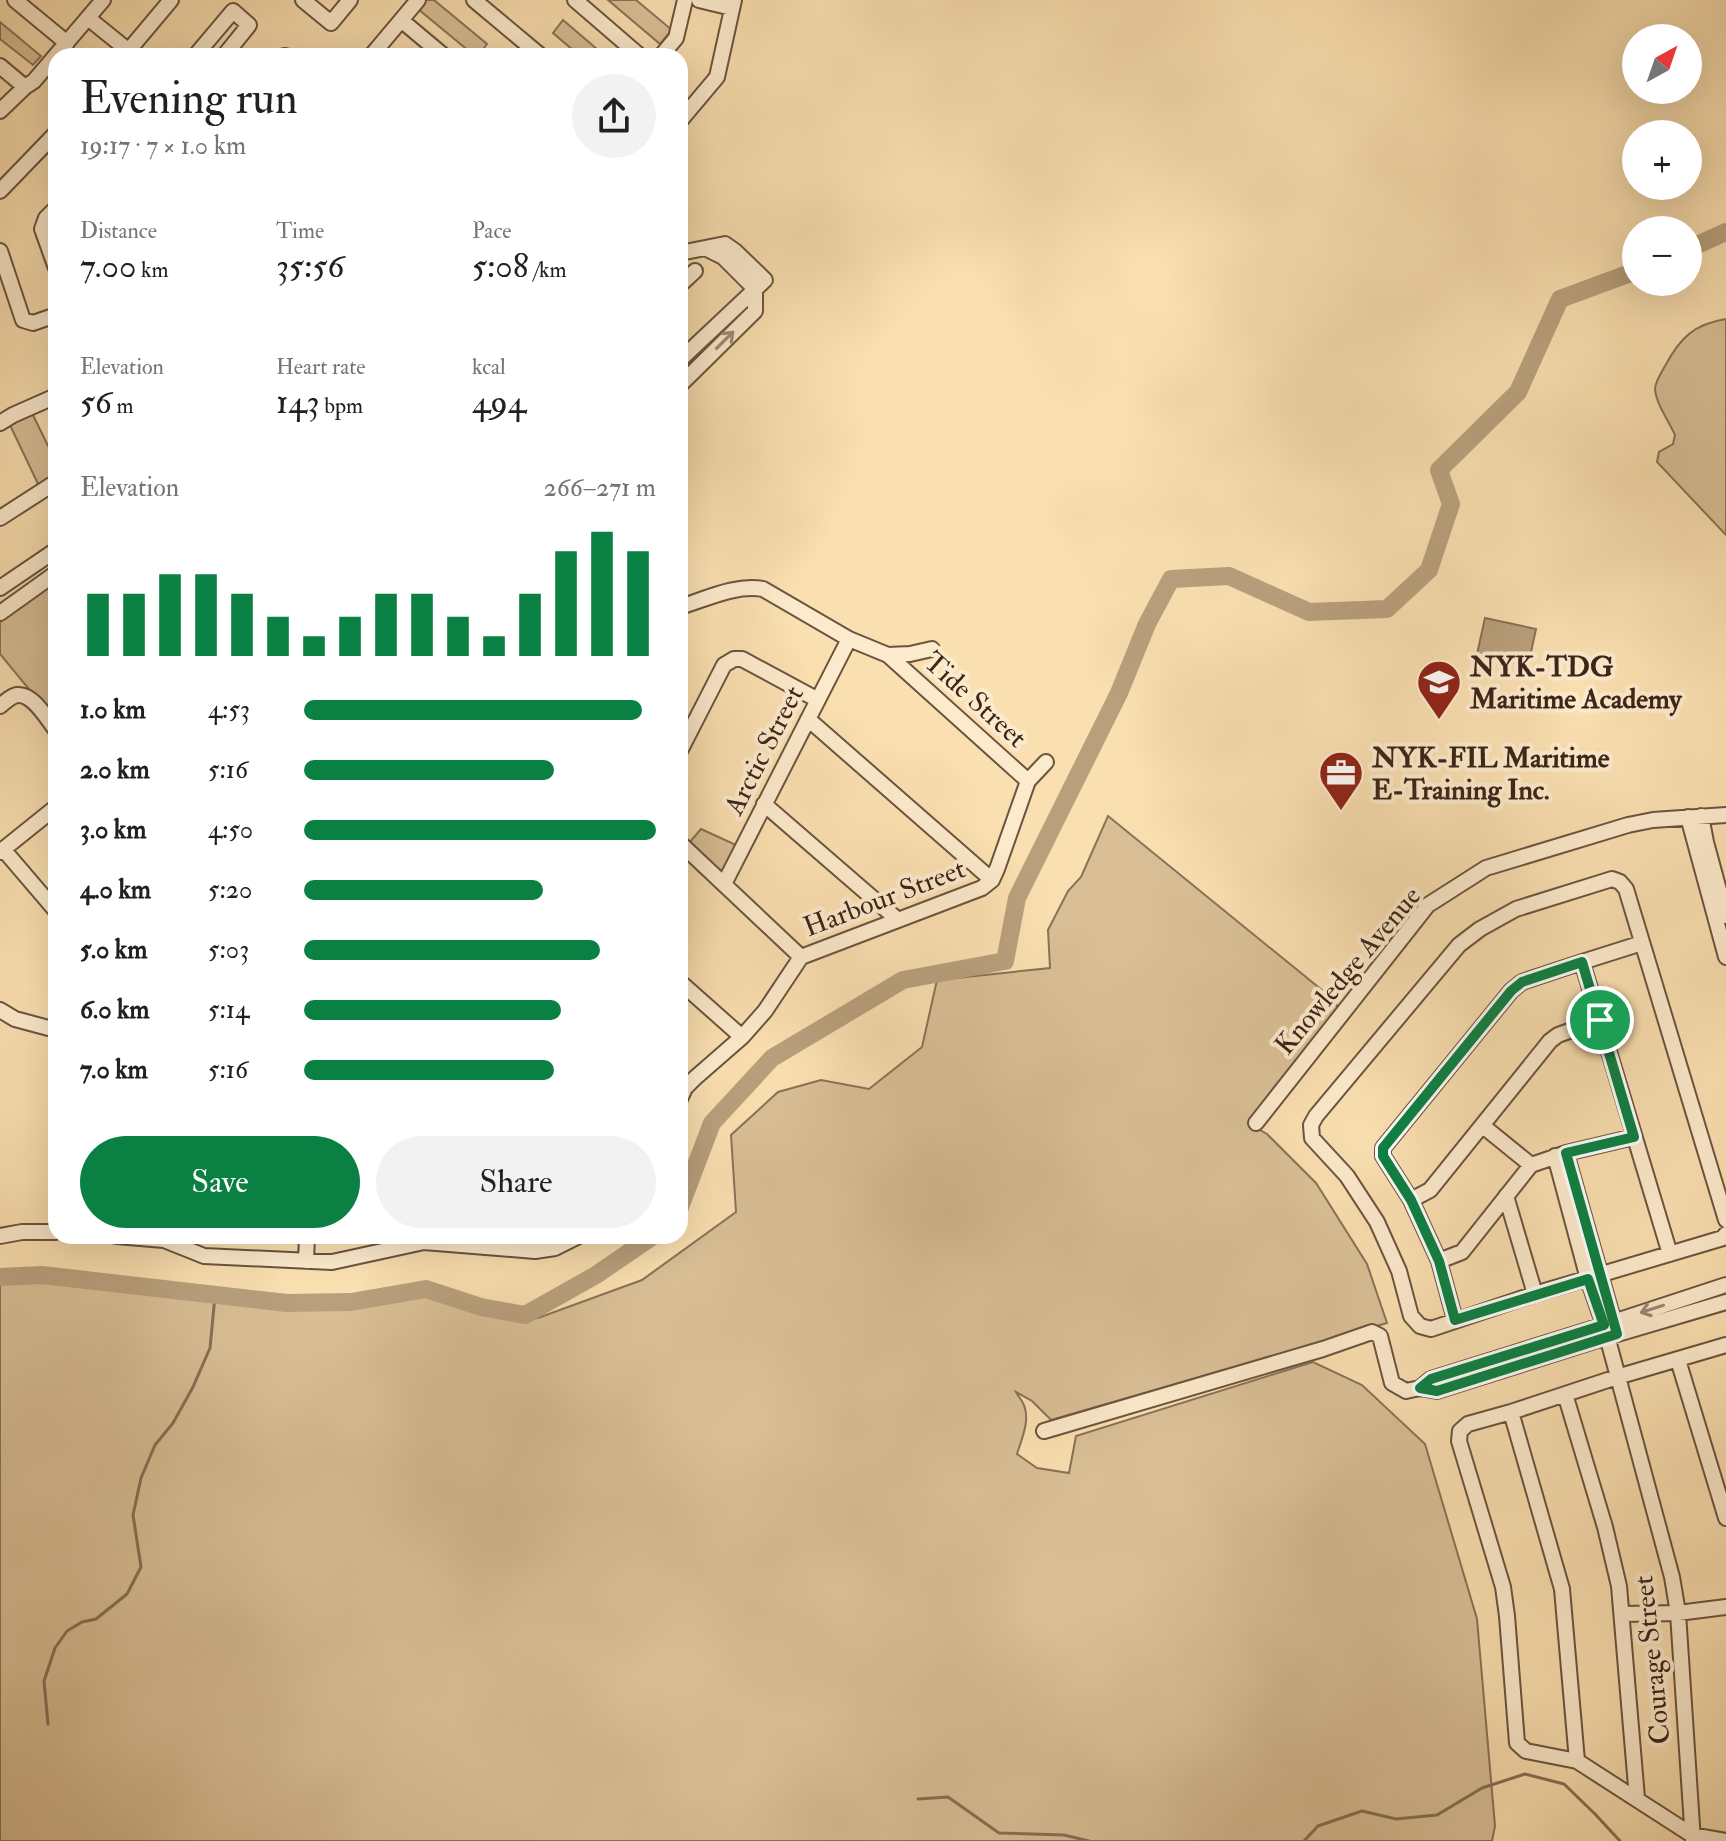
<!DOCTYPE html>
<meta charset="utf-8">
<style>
body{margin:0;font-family:"IM FELL Double Pica",serif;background:#f2f2f2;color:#202124;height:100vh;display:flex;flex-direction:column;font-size:30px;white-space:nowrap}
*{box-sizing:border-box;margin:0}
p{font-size:26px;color:#757577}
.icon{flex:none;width:44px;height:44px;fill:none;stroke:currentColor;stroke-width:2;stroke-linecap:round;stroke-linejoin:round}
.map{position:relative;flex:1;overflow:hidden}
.drawer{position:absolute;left:48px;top:48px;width:640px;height:1196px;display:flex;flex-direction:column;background:#fff;border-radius:24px;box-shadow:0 8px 32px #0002}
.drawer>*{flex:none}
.needle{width:52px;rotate:40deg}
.fabs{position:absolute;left:1622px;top:24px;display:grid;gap:16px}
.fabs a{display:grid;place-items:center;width:80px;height:80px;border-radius:50%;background:#fff;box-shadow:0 8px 32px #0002;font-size:40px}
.pin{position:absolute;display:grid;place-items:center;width:68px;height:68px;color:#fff;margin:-34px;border:4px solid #fff;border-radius:50%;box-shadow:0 2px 8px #0007}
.round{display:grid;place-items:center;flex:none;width:84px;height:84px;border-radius:42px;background:#f2f2f2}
.headline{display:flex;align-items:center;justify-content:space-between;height:136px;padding:0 32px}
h1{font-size:44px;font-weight:600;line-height:60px}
.stats{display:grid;grid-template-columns:repeat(3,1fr);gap:12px;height:136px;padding:8px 32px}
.stats div{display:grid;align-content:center}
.stats b{font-size:34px;font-weight:600}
.stats small{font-size:22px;font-weight:400}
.stats p{font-size:22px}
.chart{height:224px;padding:16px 32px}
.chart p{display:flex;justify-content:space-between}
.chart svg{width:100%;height:144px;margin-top:8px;stroke:#0b8043;stroke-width:6}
.primary-button{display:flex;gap:16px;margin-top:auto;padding:16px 32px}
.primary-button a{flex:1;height:92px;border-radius:48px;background:#0b8043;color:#fff;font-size:32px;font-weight:600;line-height:92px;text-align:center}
.primary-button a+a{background:#f2f2f2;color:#202124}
ul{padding:0 32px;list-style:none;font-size:26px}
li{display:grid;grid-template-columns:128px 96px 1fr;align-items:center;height:60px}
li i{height:20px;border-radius:10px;background:#0b8043}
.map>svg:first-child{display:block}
.green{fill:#dabf96;stroke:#8a7258;stroke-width:2}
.water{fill:#b9a07d;stroke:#876f55;stroke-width:2}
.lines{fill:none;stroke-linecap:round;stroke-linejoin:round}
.stream{stroke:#876f55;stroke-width:3}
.river{stroke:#b9a07d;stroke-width:18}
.minor-casing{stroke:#6b543f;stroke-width:18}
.minor{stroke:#fceacc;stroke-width:14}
.oneway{stroke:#9c8872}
.route-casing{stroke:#fff;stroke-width:16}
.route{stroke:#0b8043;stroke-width:10}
.labels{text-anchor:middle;stroke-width:8;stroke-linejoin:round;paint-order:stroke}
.poi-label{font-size:28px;font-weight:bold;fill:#3b2519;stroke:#fceacc;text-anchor:start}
.street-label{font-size:28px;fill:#3b2519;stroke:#fceacc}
</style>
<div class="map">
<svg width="1726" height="1841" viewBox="0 0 1726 1841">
<rect width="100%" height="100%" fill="#fadfb0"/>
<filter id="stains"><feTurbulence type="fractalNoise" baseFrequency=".0025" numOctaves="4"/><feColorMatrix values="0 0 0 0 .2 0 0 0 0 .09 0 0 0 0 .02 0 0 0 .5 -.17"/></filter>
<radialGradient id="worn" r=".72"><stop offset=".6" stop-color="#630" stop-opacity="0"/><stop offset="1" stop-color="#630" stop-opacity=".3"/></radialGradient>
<path class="green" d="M425 0H434L487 44 478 56H475L418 9Z
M608 0H636L672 30 660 44Z
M563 20 605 56H580L553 33Z
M0 22 41 56 33 65 0 39Z
M1726 319V535L1657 462 1659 452 1673 444 1675 435C1669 421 1656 404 1655 389 1655 382 1661 373 1665 366 1680 338 1694 324 1726 319Z
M31 411 56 462V476L39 486 9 423Z
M56 582V722L0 654V622Z
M1108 816 1328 995 1339 1008 1248 1123 1267 1134 1316 1183 1367 1264 1387 1323 1051 1420 1032 1401 1016 1392C1018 1396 1021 1399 1023 1403 1031 1419 1022 1438 1017 1454L1037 1468 1069 1473 1076 1436 1313 1362 1362 1385 1425 1444 1477 1619 1495 1826 1492 1841H0V1277L42 1275 287 1303 351 1302 426 1289 481 1307 538 1318 642 1280 736 1212 731 1135 778 1092 821 1080 869 1089 922 1047 937 980 1050 968 1048 930 1068 891 1081 877Z
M701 829 736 845 721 874 689 843Z
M431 1236H550L551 1237 535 1244Z"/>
<path class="water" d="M1485 618 1536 629 1528 666 1477 654Z"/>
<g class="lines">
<path class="stream" d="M48 1724 44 1681 55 1648 67 1631 82 1622 96 1619 127 1594 141 1567 133 1515 141 1478 155 1445 173 1423 193 1387 210 1348 215 1296
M918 1799 948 1797 999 1833 1064 1835 1089 1841
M1304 1841 1318 1826 1362 1811 1396 1819 1437 1815 1482 1788 1525 1774 1564 1784 1595 1814 1620 1841"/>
<path class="river" d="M1688 249 1726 232
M680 1207 712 1123 772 1058 903 980 1005 961 1017 898 1119 693 1147 624 1171 579 1229 576 1309 612 1387 609 1429 570 1451 504 1439 470 1518 392 1560 299 1636 271
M0 1277 42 1275 287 1303 351 1302 426 1289 481 1307 525 1315 596 1275 653 1236"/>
<g class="minor-casing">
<path id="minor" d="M15 0 67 43
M303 0 331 23 350 0
M474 0 541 56
M575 0 640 56
M699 0 732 8
M88 18 135 56
M401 20 444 56
M124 56 171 0
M195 56 233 11 249 25 224 56
M284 56H286
M371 56 418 0
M661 56 676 38 685 0
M0 66 25 87
M0 111 25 87 34 81 103 0
M680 121 717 77 734 0
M0 191 56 133
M56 208 46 218 42 229 56 268
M705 248 723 257 755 289
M0 251 23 320 33 323 56 315
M680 253 725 244 735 251 765 280 680 360
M680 285 695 271
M680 385 755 311V289
M0 423 13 415 56 396
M0 518 56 482
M0 588 56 550
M680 607C706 599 736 584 763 589L849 639 888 655 910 654 932 649
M0 613 56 573
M888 655 1028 781
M0 706C5 702 11 696 17 695 33 693 47 719 56 730
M808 719 992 880
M680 751 724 665 734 659H742L818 700
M764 804 898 920
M1701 816 1706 842 1726 916
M1688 817 1726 957
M680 843 801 957
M3 849 56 911
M0 852 56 807
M724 884 849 639
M1582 962 1642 943
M680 982 742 1037
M0 1010 15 1019 56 1030
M680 1099 685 1088 695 1078 742 1037 765 1011 801 957 982 888 992 880 997 869 1028 781 1046 762
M1256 1123 1428 905 1486 868 1628 825 1653 820 1726 815
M1483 1126 1531 1165
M1566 1153 1616 1330
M1555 1156 1588 1279 1604 1325 1672 1577 1678 1613 1693 1841
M1506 1196 1535 1294
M1411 1200 1430 1190 1550 1041 1558 1035 1600 1020
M1726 1220 1626 889 1620 882 1612 879 1516 909 1480 929 1459 945 1316 1116 1311 1125 1312 1138 1347 1176 1377 1222 1399 1271 1411 1316 1420 1326 1431 1329 1535 1294 1723 1238 1726 1234
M0 1236 22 1232H56
M116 1236 164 1240 204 1256 332 1262 424 1242 535 1251 555 1248 579 1236
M306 1261 307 1236
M1439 1261 1462 1252 1531 1165 1566 1153 1634 1137
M1455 1320 1439 1261 1411 1200 1383 1156V1148L1511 991 1522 982 1582 962 1670 1254
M1678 1360 1726 1518
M1420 1388 1431 1379 1604 1325 1726 1285
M1565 1394 1605 1527 1619 1586 1637 1798
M1511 1412 1562 1589 1577 1761
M1044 1431 1323 1349 1372 1332 1380 1336 1392 1383 1406 1391 1420 1388 1437 1391 1604 1338 1726 1302
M1622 1614 1678 1613 1726 1607
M1726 1841 1692 1835 1577 1761 1526 1751 1517 1743 1507 1616 1503 1587 1459 1441 1460 1431 1468 1424 1511 1412 1617 1377 1726 1345"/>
</g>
<use href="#minor" class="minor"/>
</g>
<defs><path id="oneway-shaft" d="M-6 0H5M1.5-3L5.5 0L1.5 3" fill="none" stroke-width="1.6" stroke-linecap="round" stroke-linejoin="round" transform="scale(2)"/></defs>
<g class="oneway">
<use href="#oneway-shaft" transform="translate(725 340) rotate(-45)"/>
<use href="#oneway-shaft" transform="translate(1652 1309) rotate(162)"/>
</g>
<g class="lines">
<g class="route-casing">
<path id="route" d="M1582 962 1634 1137 1566 1153 1617 1334 1437 1391 1420 1388 1431 1379 1604 1325 1588 1279 1455 1320 1439 1261 1411 1200 1383 1156V1148L1511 991 1522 982Z"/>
</g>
<use href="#route" class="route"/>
</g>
<defs>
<g id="school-pin" transform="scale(2.3)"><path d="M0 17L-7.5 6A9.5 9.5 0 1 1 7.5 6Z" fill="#8f2418" stroke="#fceacc"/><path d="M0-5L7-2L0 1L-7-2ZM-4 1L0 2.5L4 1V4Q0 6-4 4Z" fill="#fff"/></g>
<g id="office-pin" transform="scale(2.3)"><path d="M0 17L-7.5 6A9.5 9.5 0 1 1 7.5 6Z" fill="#8f2418" stroke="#fceacc"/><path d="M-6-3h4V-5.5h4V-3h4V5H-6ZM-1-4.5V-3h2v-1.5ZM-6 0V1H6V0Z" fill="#fff"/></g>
</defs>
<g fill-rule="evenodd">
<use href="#school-pin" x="1439" y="682"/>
<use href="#office-pin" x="1341" y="773"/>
</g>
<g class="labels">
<g class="poi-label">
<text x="1470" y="676">NYK-TDG<tspan x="1470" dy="32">Maritime Academy</tspan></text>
<text x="1372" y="767">NYK-FIL Maritime<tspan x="1372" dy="32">E-Training Inc.</tspan></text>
</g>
<g class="street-label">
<text transform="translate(976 699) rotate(42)" y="10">Tide Street</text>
<text transform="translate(763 750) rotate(-63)" y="10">Arctic Street</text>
<text transform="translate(884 897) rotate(-21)" y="10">Harbour Street</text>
<text transform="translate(1347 970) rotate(-50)" y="10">Knowledge Avenue</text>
<text transform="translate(1651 1660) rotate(-96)" y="10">Courage Street</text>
</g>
</g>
<rect width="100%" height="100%" filter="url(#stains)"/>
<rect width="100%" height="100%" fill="url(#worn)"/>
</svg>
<div class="fabs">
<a><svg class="needle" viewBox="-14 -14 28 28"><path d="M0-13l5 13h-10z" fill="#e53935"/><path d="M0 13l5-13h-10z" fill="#757577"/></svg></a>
<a>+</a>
<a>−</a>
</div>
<div class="pin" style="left:1600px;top:1020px;background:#1e9e55"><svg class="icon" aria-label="arrive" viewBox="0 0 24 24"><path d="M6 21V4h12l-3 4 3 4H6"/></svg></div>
<section class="drawer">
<div class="headline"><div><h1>Evening run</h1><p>19:17 · 7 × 1.0 km</p></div><a class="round"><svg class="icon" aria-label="share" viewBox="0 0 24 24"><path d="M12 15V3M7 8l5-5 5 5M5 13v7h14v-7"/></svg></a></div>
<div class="stats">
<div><p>Distance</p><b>7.00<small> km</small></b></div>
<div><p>Time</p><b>35:56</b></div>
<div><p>Pace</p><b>5:08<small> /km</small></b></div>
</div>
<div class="stats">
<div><p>Elevation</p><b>56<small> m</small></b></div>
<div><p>Heart rate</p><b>143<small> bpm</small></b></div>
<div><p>kcal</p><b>494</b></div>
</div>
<div class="chart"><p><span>Elevation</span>266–271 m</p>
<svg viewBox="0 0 160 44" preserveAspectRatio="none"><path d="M5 44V25M15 44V25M25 44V19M35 44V19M45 44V25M55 44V32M65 44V38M75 44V32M85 44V25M95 44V25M105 44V32M115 44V38M125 44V25M135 44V12M145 44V6M155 44V12"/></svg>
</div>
<ul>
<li><b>1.0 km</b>4:53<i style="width:96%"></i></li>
<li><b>2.0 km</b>5:16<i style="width:71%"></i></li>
<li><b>3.0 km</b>4:50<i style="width:100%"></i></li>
<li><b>4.0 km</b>5:20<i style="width:68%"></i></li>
<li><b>5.0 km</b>5:03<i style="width:84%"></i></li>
<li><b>6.0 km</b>5:14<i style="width:73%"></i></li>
<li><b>7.0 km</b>5:16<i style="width:71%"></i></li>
</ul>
<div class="primary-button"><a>Save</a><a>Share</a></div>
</section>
</div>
